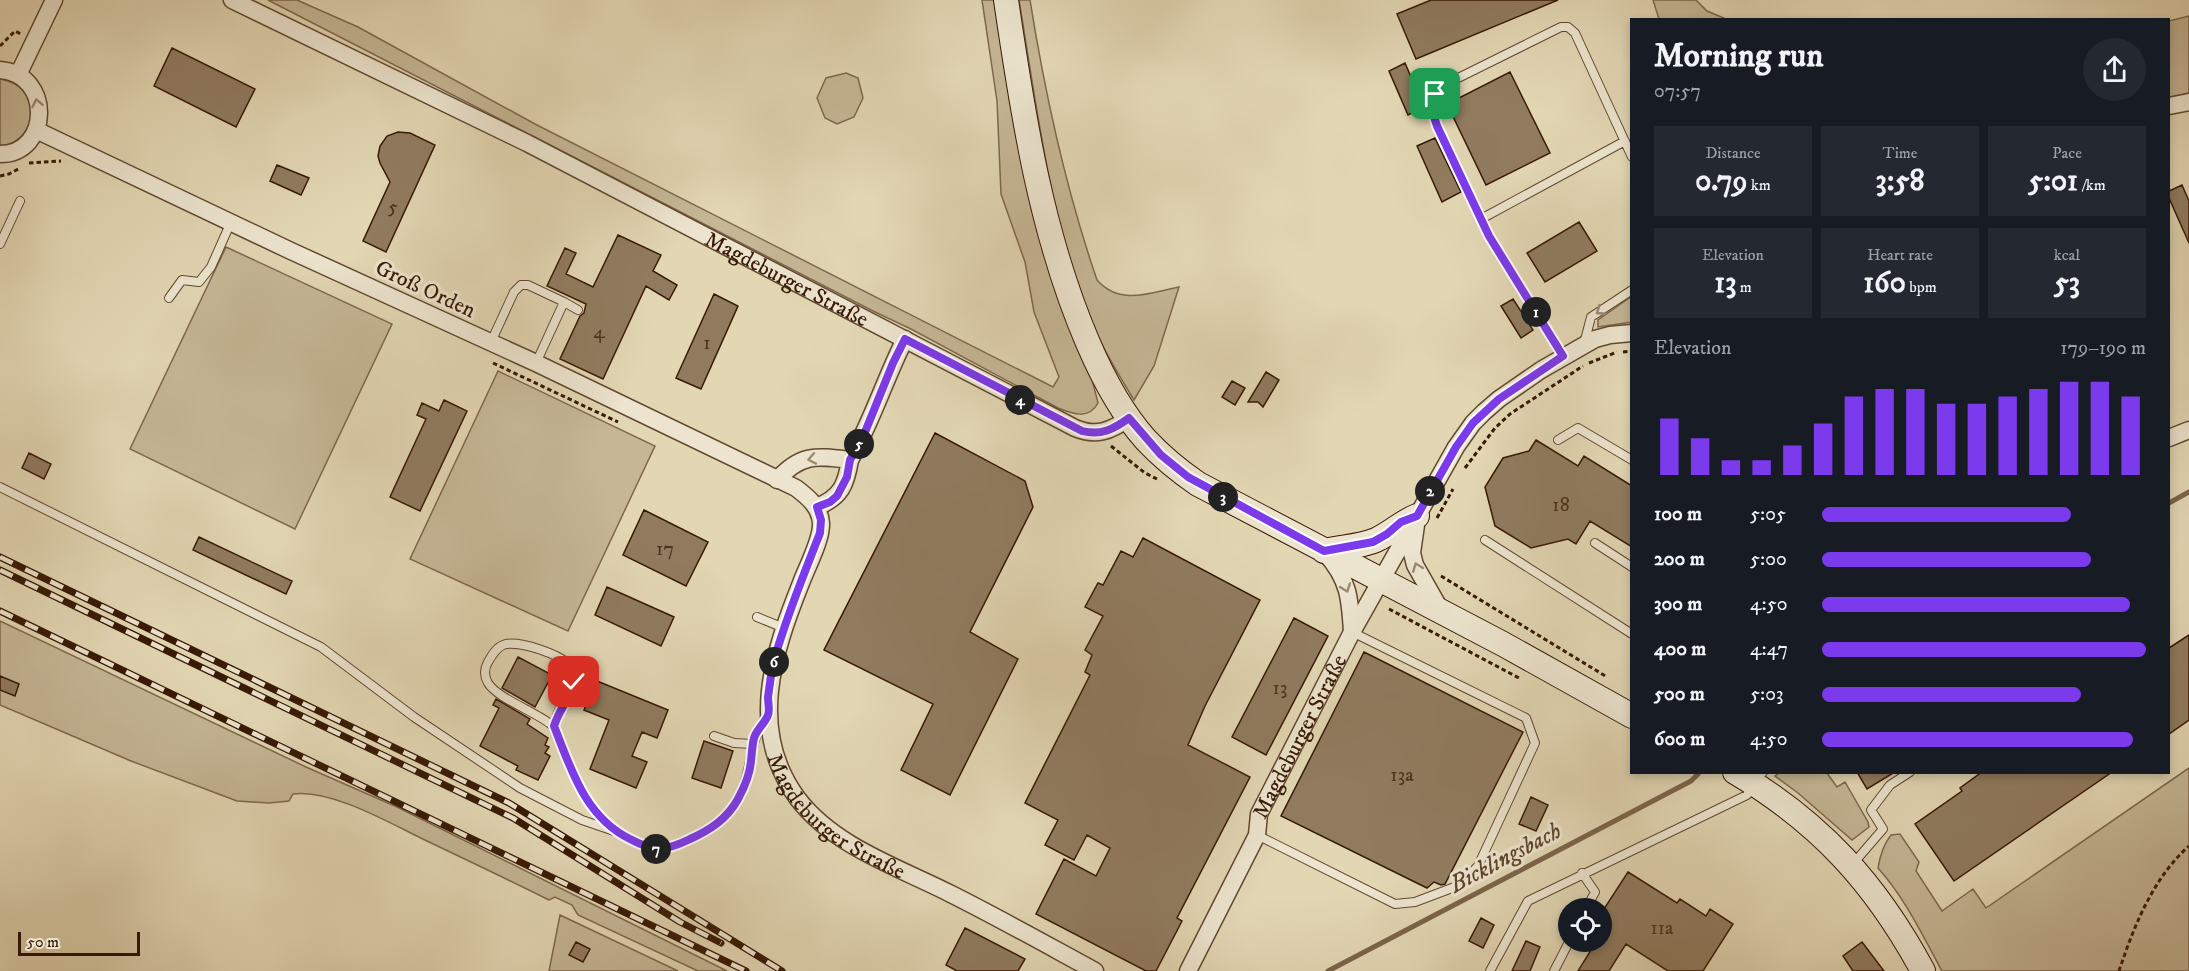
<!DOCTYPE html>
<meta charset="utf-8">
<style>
body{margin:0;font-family:"IM FELL DW Pica",serif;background:#242831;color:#f1f3f6;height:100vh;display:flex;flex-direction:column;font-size:22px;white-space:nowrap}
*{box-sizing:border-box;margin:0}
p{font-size:20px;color:#9ea1a6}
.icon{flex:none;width:33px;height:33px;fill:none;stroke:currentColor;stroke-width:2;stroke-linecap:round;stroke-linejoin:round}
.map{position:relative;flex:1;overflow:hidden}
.side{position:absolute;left:1630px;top:18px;width:540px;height:756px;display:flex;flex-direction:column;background:#171b24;border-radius:0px;box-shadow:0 3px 9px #0003}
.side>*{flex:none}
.tools{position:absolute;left:1558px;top:898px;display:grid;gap:12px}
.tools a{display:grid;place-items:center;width:54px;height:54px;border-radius:50%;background:#171b24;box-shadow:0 3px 9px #0003;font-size:30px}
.scale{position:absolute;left:18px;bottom:15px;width:122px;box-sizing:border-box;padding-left:6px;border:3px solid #381905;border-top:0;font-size:16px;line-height:21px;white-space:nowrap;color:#381905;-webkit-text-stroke:4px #ece4ce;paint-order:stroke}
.pin{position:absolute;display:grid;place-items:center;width:51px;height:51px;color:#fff;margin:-26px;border-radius:12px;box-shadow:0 3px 9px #0006}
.km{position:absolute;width:30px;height:30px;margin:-15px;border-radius:50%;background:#222;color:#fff;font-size:16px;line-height:30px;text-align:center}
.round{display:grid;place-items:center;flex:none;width:63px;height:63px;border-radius:32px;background:#242831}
.summary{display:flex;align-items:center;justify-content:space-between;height:102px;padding:0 24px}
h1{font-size:33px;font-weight:800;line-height:45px}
.metrics{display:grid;grid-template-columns:repeat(3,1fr);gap:9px;height:102px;padding:6px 24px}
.metrics div{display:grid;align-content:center;border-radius:0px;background:#242831;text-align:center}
.metrics b{font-size:30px;font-weight:800}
.metrics small{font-size:16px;font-weight:400}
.metrics p{font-size:16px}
.chart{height:168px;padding:12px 24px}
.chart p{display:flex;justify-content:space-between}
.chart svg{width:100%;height:108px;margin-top:6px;stroke:#7c3aed;stroke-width:6}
ul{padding:0 24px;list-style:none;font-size:20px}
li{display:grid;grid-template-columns:96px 72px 1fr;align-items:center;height:45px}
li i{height:15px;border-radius:8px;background:#7c3aed}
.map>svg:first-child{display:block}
.green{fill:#c5b695;stroke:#7e684d;stroke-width:1.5}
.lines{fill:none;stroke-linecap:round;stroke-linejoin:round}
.stream{stroke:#7b644a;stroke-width:5}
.building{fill:#907b5f;stroke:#381905;stroke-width:1.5}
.lane-casing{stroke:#624830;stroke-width:10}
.street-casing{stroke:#624830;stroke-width:19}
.secondary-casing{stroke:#381905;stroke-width:26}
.path{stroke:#381905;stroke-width:3;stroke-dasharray:4.5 3;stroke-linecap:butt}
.lane{stroke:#ece4ce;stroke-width:8}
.street{stroke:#ece4ce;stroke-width:16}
.secondary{stroke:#ece4ce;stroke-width:24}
.rail-casing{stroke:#381905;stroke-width:7}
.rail{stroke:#ece4ce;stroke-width:4.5;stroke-dasharray:14;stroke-linecap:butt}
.oneway{stroke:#9b8974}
.route-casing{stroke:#fff;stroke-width:12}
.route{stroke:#7c3aed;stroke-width:8}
.labels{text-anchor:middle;stroke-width:6;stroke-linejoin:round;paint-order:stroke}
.number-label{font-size:20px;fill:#4e321c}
.street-label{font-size:22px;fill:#381905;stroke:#ece4ce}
.water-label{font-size:24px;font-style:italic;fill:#5f452d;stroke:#ece4ce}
</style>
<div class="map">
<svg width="2189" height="971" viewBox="0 0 2189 971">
<rect width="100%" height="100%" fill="#e2d6b3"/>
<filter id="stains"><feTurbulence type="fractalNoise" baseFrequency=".00333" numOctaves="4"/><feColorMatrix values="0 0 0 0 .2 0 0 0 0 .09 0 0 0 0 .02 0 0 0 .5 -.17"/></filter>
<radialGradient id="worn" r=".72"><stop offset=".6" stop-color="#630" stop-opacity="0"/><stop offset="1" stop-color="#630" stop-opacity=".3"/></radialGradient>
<path class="green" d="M268 0H297L358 27 535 124 1053 387 1059 377 1034 312 1025 262 1001 194 997 101 982 0H996L1098 403C1089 420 1073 414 1058 408L911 329 875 312Z
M1019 0H1030C1045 94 1066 190 1097 280 1120 306 1150 293 1179 287L1154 366 1134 400C1112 364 1090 327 1077 286 1047 193 1035 96 1019 0Z
M1653 0H1696L1707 11 1726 19H1659Z
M2189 16V93L2169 98V21Z
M846 73 858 78 863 98 854 117 837 124 825 118 817 98 826 78Z
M0 79C43 86 41 138 0 148Z
M226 247 392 324 295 529 130 449Z
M1632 296V322L1598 327V320Z
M498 371 655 446 568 631 410 559Z
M0 621 306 767 397 807 727 971H698L578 915 572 905 555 897 549 900C509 880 469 861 429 842 393 825 333 789 293 794L289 801 269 803 237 801 131 761 0 705Z
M2189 768V971H1942C1923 936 1905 898 1878 868 1880 856 1883 845 1891 835L1900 834 1919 862 1916 871 1942 911 1973 889 1986 908Z
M1779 773H1827L1837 787 1845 782 1868 822 1869 827 1852 840 1798 793 1775 776Z
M560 915 678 971H549Z"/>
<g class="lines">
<path class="stream" d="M2169 503 2189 492
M1328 971 1691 781 1698 774"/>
</g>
<path class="building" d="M1431 0H1558L1416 59 1397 14Z
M172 48 255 89 236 127 154 86Z
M1405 63 1424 107 1408 115 1389 71Z
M1510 72 1550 153 1486 185 1447 104Z
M398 132 410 133 435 145 386 252 363 241 390 182 380 163 378 156 380 146 387 136Z
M1435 138 1461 192 1442 202 1417 146Z
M277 165 309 178 301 195 270 181Z
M2182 185 2189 201V243L2169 198V191Z
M1579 222 1597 251 1545 282 1527 253Z
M618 235 661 255 653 271 677 285 669 300 646 286 603 379 560 359 580 316 584 313 586 304 547 286 565 248 576 253 566 274 593 287Z
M714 294 738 306 701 389 676 378Z
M1513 299 1533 330 1521 338 1501 306Z
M1266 372 1279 380 1263 407 1258 402H1248Z
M1232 381 1245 388 1235 405 1222 397Z
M444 400 467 411 420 511 390 497 426 419 417 415 422 403 439 411Z
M935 433 1025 481 1033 507 970 632 1018 659 950 795 901 770 933 704 824 650Z
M1536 440 1578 466 1584 456 1632 486V547L1590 521 1576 544 1568 539 1531 548 1495 526 1485 487 1503 458 1529 451Z
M29 453 51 464 44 479 22 468Z
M644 510 708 542 686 586 623 555Z
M199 537 292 581 286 594 193 550Z
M1143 538 1260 600 1205 706 1188 745 1250 777 1177 918 1182 921 1156 971H1146L1036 914 1064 859 1096 876 1110 848 1087 835 1074 860 1045 845 1058 820 1025 803 1090 675 1085 672 1092 655 1085 650 1103 616 1085 607 1098 583 1103 585 1121 551 1133 557Z
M607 587 674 617 661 646 595 615Z
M1294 618 1328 636 1266 755 1232 737Z
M2189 635V720L2169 734V648Z
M1364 652 1523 732 1445 884 1441 885 1434 882 1427 888 1281 816Z
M518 657 552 675 535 707 502 688Z
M0 676 19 684 15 696 0 690Z
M597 681 668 710 657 738 642 732 632 756 647 762 636 788 590 769 609 720 584 710Z
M496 699 530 719 527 724 548 738 545 745 549 747 545 753 550 756 538 780 516 770 518 766 480 746 499 708 493 705Z
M704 741 733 751 721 788 692 778Z
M1857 772H1895L1867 789Z
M1982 772H2112L1954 881 1915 824 1962 791 1960 788Z
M1531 797 1548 805 1536 831 1519 824Z
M1628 872 1677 903 1680 899 1706 916 1710 909 1733 924 1703 971H1668L1626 944 1609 971H1578L1596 942H1602V912Z
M1481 918 1494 925 1483 948 1469 941Z
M965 928 1025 959 1018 971H957L946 965Z
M1526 941 1540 947 1530 971H1512Z
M576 942 590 949 583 962 569 955Z
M1862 942 1884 971H1853L1843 956Z"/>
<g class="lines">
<g class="lane-casing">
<path id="lane" d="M1625 141 1481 219 1437 126C1431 107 1430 94 1448 83L1561 27H1568L1575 33 1632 157
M1481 219 1489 236 1563 356
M0 244 20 201
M169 298 182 280 199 282 211 267 231 222
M564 302 578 310
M491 342 514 292 521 285H528L564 302 536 363
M1584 344 1591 317 1632 290
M1558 440 1578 428 1632 460
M0 487 321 647 414 717 520 788 582 820 617 832
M1485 540 1632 634
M1595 543 1632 567
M757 617 784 628
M553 726C555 722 556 717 558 713 563 702 574 693 574 680 574 676 573 670 571 667 563 655 517 639 503 645 496 648 492 655 488 662 484 669 484 676 488 683 498 699 537 712 553 726 571 768 585 815 628 838 652 851 664 852 688 840 708 830 726 820 737 800 754 771 747 741 768 715
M714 736 734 743 753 744
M1257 835 1395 904 1415 902 1460 885 1478 866 1535 743 1526 718 1352 632
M1852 865 1883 829 1871 810 1890 785 1910 772
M1582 873 1595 892 1586 909
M1490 971 1528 901 1747 795 1753 783 1763 772
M1554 971 1569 942"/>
</g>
<g class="street-casing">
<g id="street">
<path id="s1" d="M232 0 527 143 1075 428C1096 437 1111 431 1129 418"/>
<path d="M0 70C53 74 51 154 0 154"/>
<path d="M18 75 54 0"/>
<path d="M2169 106 2189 102"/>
<path id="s2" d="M36 130 291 251 536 363 796 488C808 497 820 507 821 523 822 539 807 567 801 583 773 653 747 731 798 799 835 847 898 867 951 894 999 918 1047 945 1095 971"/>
<path d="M2169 438 2189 430"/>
<path d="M850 460C872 421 885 379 905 339"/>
<path d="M777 480C801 453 817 456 850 460 846 485 841 497 817 507"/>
<path d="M1416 525 1412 553 1415 565 1440 609"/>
<path d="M1326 554C1349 580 1350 599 1352 632"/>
<path id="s3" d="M1188 971 1257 835 1259 814 1352 632 1456 447 1473 423 1484 412 1499 399 1541 370 1595 339 1610 335 1632 333"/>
</g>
</g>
<g class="secondary-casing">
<path id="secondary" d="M1006 0C1023 116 1041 234 1088 343 1103 378 1121 412 1146 440 1162 457 1179 471 1198 484L1503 644 1632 716
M1324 551C1340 547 1360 547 1376 540 1391 533 1402 522 1417 516
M1735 772C1821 823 1876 884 1923 971"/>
</g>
<path class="path" d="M0 46 15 31 21 34
M29 163 61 161
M0 176 9 174 20 168
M1623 352 1632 351
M493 363 618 422
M1589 363 1617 352
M1111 446 1145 473 1157 479
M1465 468 1495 428 1510 414 1583 366
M1437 518 1453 489
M1441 576 1607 677
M1389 609 1519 678
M2119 971C2134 926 2153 878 2189 846"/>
<use href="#lane" class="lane"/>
<use href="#street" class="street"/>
<use href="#secondary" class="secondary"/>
<g class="rail-casing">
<path id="rail" d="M0 557 509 803 782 971
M0 570 513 818 680 922 721 943
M0 611 746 971"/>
</g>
<use href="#rail" class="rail"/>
</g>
<defs><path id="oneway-chevron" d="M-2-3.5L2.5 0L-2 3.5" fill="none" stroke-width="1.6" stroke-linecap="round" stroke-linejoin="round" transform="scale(1.5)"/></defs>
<g class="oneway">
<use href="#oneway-chevron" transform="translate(37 103) rotate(-101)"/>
<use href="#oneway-chevron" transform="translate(1600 311) rotate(147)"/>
<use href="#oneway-chevron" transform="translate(812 459) rotate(169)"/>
<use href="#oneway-chevron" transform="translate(1417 567) rotate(-111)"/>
<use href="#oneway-chevron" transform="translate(1346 588) rotate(70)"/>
</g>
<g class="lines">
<g class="route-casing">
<path id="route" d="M574 682C570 698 559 710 554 726 571 769 585 817 630 839 654 852 666 851 690 839 710 830 727 819 738 799 744 788 750 774 751 761 752 753 752 746 754 738 757 729 765 723 768 715 770 711 768 702 768 697 770 684 771 670 775 657 787 615 804 574 820 533L821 520 817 507 830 502 837 496 847 477 850 460 863 437 893 363 905 339 1082 431C1101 436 1114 429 1129 418L1161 455 1188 477 1324 551 1373 542 1387 534 1401 522 1417 516 1456 447 1473 423 1499 399 1563 356 1489 236 1437 126C1433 114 1430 106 1435 94"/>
</g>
<use href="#route" class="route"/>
</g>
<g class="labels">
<g class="number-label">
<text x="393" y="213">5</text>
<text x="599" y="338">4</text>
<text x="707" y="349">1</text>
<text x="1561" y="511">18</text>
<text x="665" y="555">17</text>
<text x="1280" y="694">13</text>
<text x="1402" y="781">13a</text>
<text x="1662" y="934">11a</text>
</g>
<g class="street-label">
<text dy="8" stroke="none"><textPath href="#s1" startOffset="621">Magdeburger Straße</textPath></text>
<text transform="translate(426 288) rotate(25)" y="8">Groß Orden</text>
<text dy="8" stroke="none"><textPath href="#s3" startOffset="261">Magdeburger Straße</textPath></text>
<text dy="8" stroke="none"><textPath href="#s2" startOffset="1215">Magdeburger Straße</textPath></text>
</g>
<g class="water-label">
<text transform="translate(1505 857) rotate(-28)" y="8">Bicklingsbach</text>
</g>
</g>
<rect width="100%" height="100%" filter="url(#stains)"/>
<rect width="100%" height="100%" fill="url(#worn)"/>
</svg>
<div class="tools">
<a><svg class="icon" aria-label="locate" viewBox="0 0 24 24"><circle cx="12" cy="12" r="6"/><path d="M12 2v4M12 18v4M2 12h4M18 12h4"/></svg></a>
</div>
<div class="scale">50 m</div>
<div class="pin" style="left:1435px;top:94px;background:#1e9e55"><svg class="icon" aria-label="arrive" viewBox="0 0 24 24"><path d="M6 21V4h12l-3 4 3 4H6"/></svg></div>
<div class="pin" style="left:574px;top:682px;background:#d93025"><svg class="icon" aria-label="check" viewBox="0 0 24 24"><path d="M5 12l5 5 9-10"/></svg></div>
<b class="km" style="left:1536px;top:312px">1</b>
<b class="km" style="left:1430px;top:491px">2</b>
<b class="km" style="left:1223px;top:497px">3</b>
<b class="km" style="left:1020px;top:400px">4</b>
<b class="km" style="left:859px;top:444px">5</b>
<b class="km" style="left:774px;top:662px">6</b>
<b class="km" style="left:656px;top:849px">7</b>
<section class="side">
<div class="summary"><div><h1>Morning run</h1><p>07:57</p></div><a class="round"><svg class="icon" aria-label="share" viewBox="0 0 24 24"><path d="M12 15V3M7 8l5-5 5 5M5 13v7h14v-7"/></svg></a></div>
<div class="metrics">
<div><p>Distance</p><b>0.79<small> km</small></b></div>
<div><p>Time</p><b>3:58</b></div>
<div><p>Pace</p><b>5:01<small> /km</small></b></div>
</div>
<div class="metrics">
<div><p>Elevation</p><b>13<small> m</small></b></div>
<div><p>Heart rate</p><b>160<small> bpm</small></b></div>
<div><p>kcal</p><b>53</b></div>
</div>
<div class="chart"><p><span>Elevation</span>179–190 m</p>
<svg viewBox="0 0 160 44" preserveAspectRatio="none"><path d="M5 44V21M15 44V29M25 44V38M35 44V38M45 44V32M55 44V23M65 44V12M75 44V9M85 44V9M95 44V15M105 44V15M115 44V12M125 44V9M135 44V6M145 44V6M155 44V12"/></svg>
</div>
<ul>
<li><b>100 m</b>5:05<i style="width:77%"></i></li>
<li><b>200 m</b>5:00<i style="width:83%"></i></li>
<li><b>300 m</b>4:50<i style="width:95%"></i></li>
<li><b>400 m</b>4:47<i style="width:100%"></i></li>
<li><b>500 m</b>5:03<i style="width:80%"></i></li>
<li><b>600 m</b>4:50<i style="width:96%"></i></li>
</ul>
</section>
</div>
